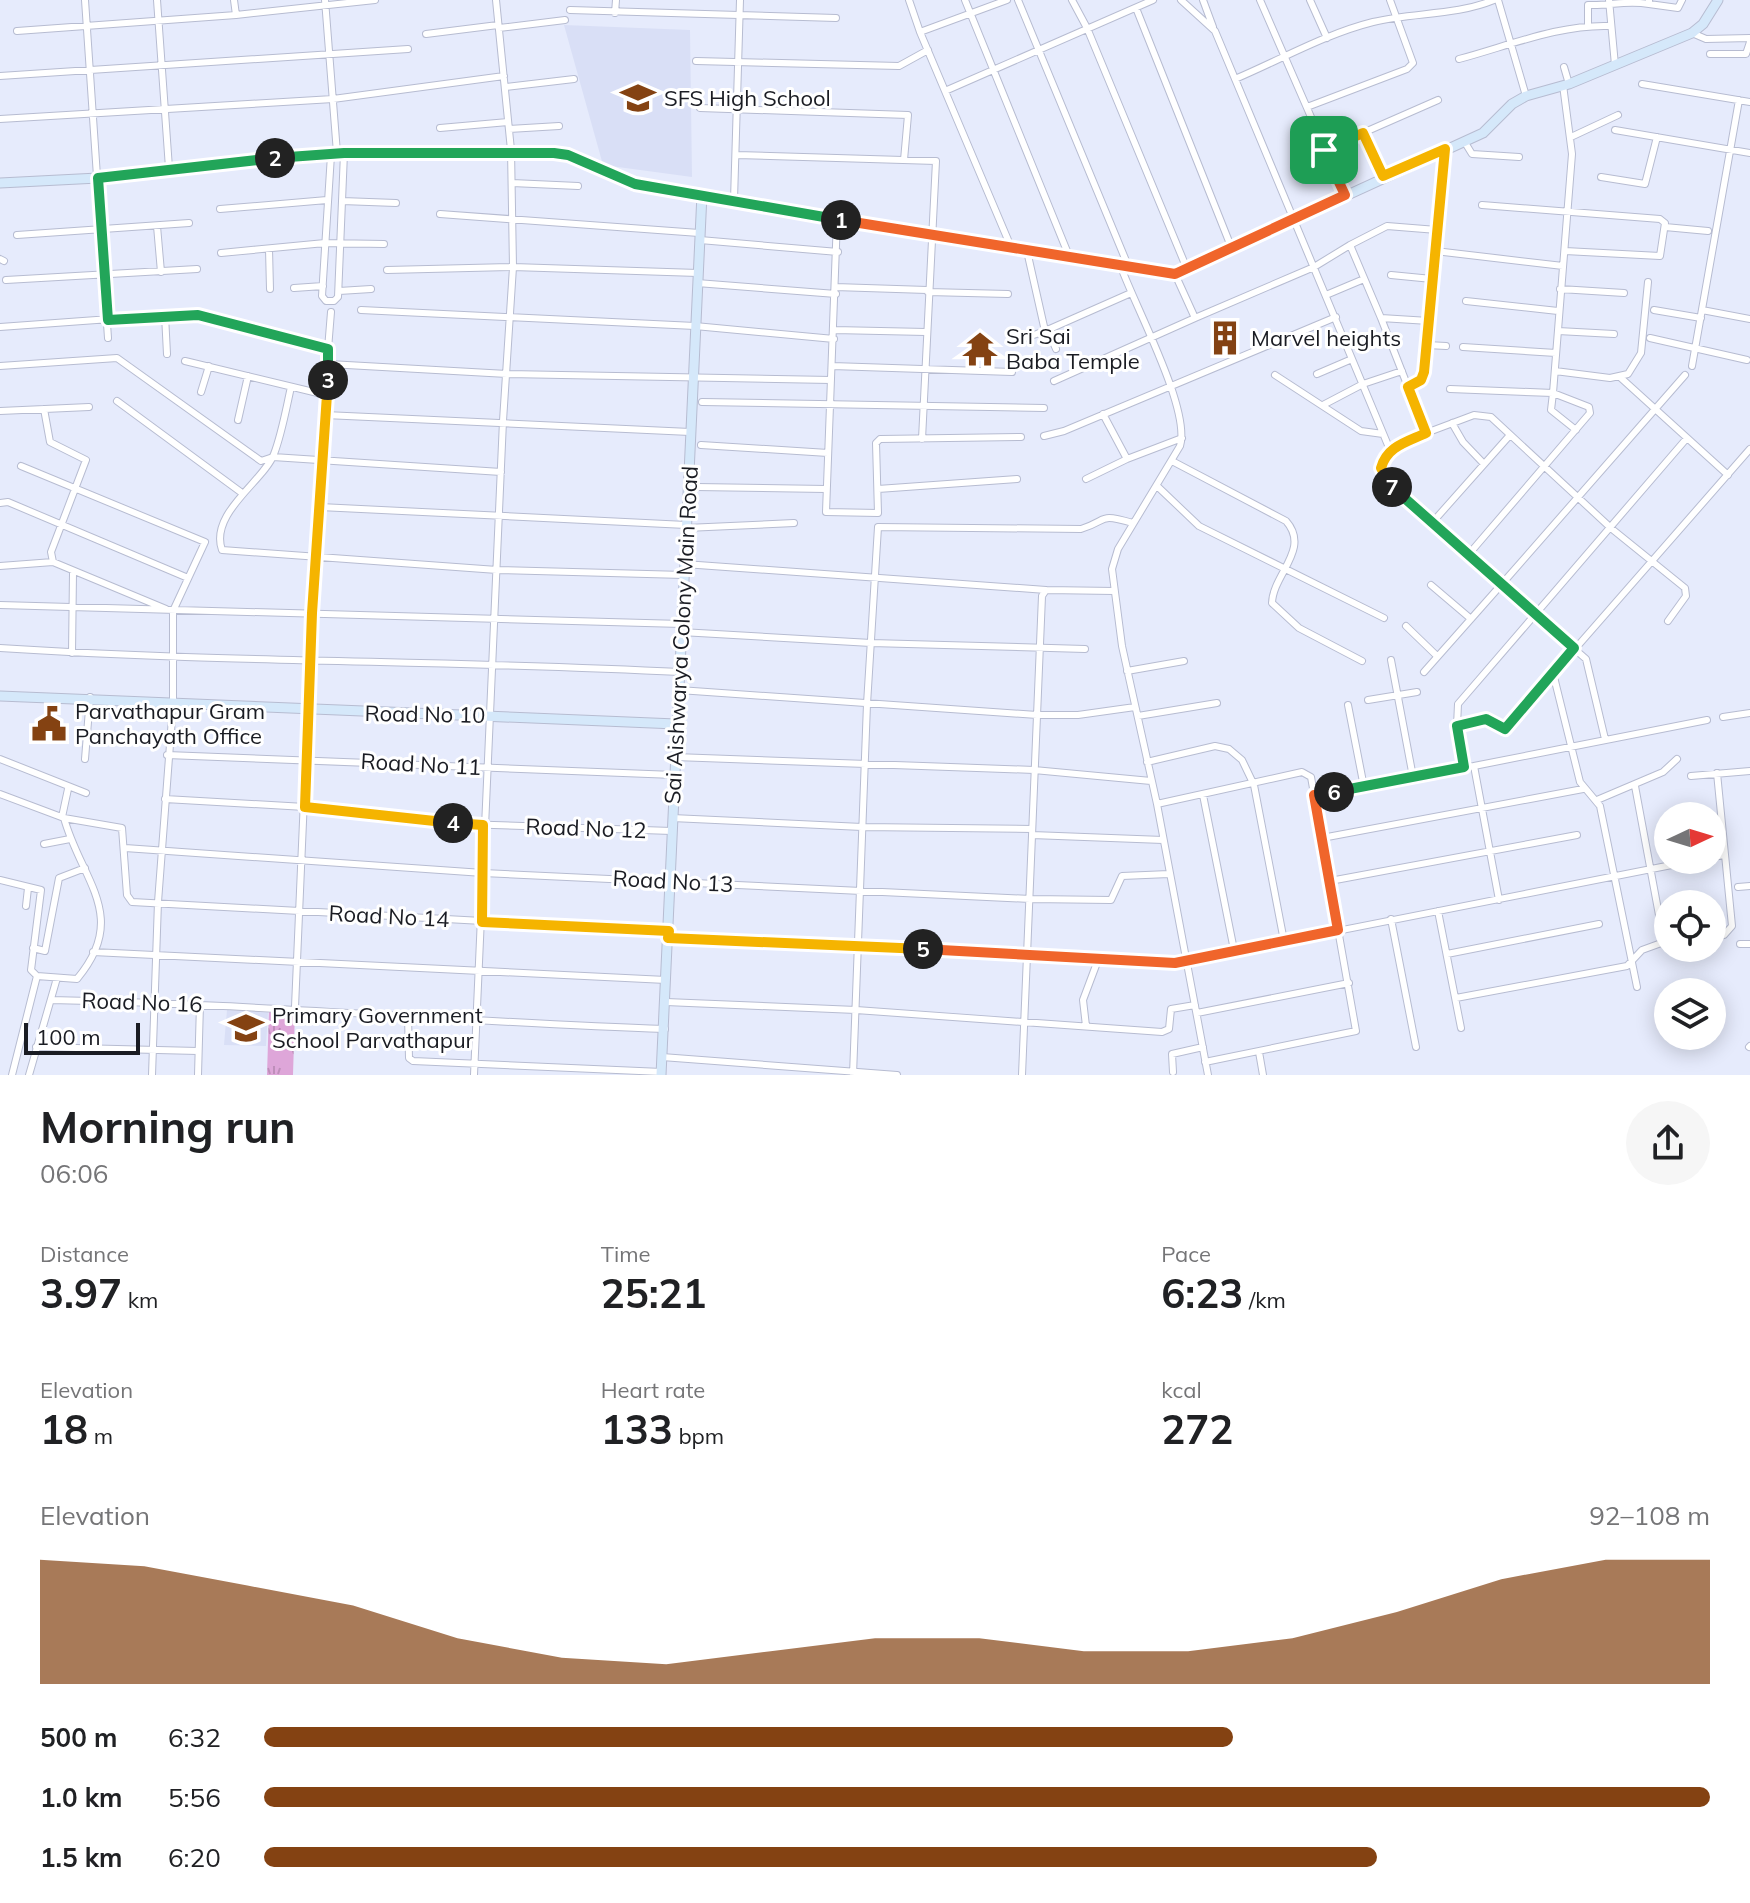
<!DOCTYPE html>
<meta charset="utf-8">
<style>
body{margin:0;font-family:Mulish,sans-serif;background:#f6f6f6;color:#202124;height:100vh;display:flex;flex-direction:column;font-size:30px;white-space:nowrap}
*{box-sizing:border-box;margin:0}
p{font-size:26px;color:#757577}
.icon{flex:none;width:44px;height:44px;fill:none;stroke:currentColor;stroke-width:2;stroke-linecap:round;stroke-linejoin:round}
.map{position:relative;height:1075px;overflow:hidden}
.side{display:flex;flex-direction:column;background:#fff;flex:1}
.side>*{flex:none}
.needle{width:52px;rotate:86deg}
.controls{position:absolute;left:1654px;top:802px;display:grid;gap:16px}
.controls a{display:grid;place-items:center;width:72px;height:72px;border-radius:50%;background:#fff;box-shadow:0 4px 20px #0003;font-size:40px}
.scale{position:absolute;left:24px;bottom:20px;width:116px;box-sizing:border-box;padding-left:8px;border:4px solid #1a1c23;border-top:0;font-size:22px;line-height:28px;white-space:nowrap;color:#1a1c23;-webkit-text-stroke:6px #fff;paint-order:stroke}
.pin{position:absolute;display:grid;place-items:center;width:68px;height:68px;color:#fff;margin:-34px;border-radius:16px;box-shadow:0 4px 12px #0006}
.km{position:absolute;width:40px;height:40px;margin:-20px;border-radius:50%;background:#222;color:#fff;font-size:22px;line-height:40px;text-align:center}
.round{display:grid;place-items:center;flex:none;width:84px;height:84px;border-radius:42px;background:#f6f6f6}
.overview{display:flex;align-items:center;justify-content:space-between;height:136px;padding:0 40px}
h1{font-size:44px;font-weight:700;line-height:60px}
.stats{display:grid;grid-template-columns:repeat(3,1fr);gap:12px;height:136px;padding:8px 40px}
.stats div{display:grid;align-content:center}
.stats b{font-size:40px;font-weight:700}
.stats small{font-size:22px;font-weight:400}
.stats p{font-size:22px}
.chart{height:224px;padding:16px 40px}
.chart p{display:flex;justify-content:space-between}
.chart svg{width:100%;height:144px;margin-top:8px;fill:#844212;opacity:.7}
ul{padding:0 40px;list-style:none;font-size:26px}
li{display:grid;grid-template-columns:128px 96px 1fr;align-items:center;height:60px}
li i{height:20px;border-radius:10px;background:#844212}
.map>svg:first-child{display:block}
.built{fill:#d9dff6}
.grass{fill:url(#grass-tufts)}
.lines{fill:none;stroke-linecap:round;stroke-linejoin:round}
.street-casing{stroke:#b7bcd1;stroke-width:8}
.secondary-casing{stroke:#b7bcd1;stroke-width:11}
.street{stroke:#fff;stroke-width:6}
.secondary{stroke:#d5e8fa;stroke-width:9}
.split-1-casing{stroke:#fff;stroke-width:16}
.split-2-casing{stroke:#fff;stroke-width:16}
.split-3-casing{stroke:#fff;stroke-width:16}
.split-4-casing{stroke:#fff;stroke-width:16}
.split-5-casing{stroke:#fff;stroke-width:16}
.split-6-casing{stroke:#fff;stroke-width:16}
.split-7-casing{stroke:#fff;stroke-width:16}
.split-8-casing{stroke:#fff;stroke-width:16}
.split-1{stroke:#f0652b;stroke-width:10}
.split-2{stroke:#22a559;stroke-width:10}
.split-3{stroke:#22a559;stroke-width:10}
.split-4{stroke:#f5b400;stroke-width:10}
.split-5{stroke:#f5b400;stroke-width:10}
.split-6{stroke:#f0652b;stroke-width:10}
.split-7{stroke:#22a559;stroke-width:10}
.split-8{stroke:#f5b400;stroke-width:10}
.labels{text-anchor:middle;stroke-width:6;stroke-linejoin:round;paint-order:stroke}
.poi-label{font-size:22px;fill:#1a1c23;stroke:#fff;text-anchor:start}
.street-label{font-size:22px;fill:#1a1c23;stroke:#fff}
</style>
<div class="map">
<svg width="1750" height="1075" viewBox="0 0 1750 1075">
<defs>
<pattern id="grass-tufts" width="24" height="20" patternUnits="userSpaceOnUse" patternTransform="scale(2)"><rect width="24" height="20" fill="#dea6d9"/><path d="M3 7l-1-3M5 7V3M7 7l1-3M15 17l-1-3M17 17v-4M19 17l1-3" fill="none" stroke="#be8eba"/></pattern>
</defs>
<rect width="100%" height="100%" fill="#e6ebfc"/>
<path class="built" d="M564 25 690 30 692 177 603 165Z
M227 1010 268 1012 266 1046 224 1045Z"/>
<path class="grass" d="M269 1009 295 1010 293 1075H267Z"/>
<g class="lines">
<g class="street-casing">
<path id="street" d="M85 0 108 338
M157 0 169 168
M234 0 236 15
M325 0 337 153
M909 0 920 32
M965 0 1069 256
M1007 0 920 32 1011 247
M1018 0 1129 268
M1072 0 1087 28 1187 269
M1181 0 1215 31 1390 450
M1203 0 1213 27
M1260 0 1345 195
M1310 0 1327 38
M1498 0 1526 96
M1609 0 1615 65
M1649 4 1678 8 1682 0
M1136 8 1232 249
M570 10 836 18
M615 13 616 0
M1588 25V5C1611 6 1625 0 1649 4V0
M499 28 565 20
M17 31 236 15 375 0
M1692 33 1706 39 1750 38
M426 34 498 25
M1710 54H1746L1750 42
M1459 59C1508 46 1560 24 1610 26
M696 61 899 66 928 50
M1564 67 1569 84
M0 76 408 49
M1235 79C1280 60 1325 34 1373 22 1413 12 1455 16 1494 0
M1642 84 1750 102
M505 87 574 79
M945 91 1153 0
M1307 107 1407 69 1413 63 1390 0
M700 108 908 115 904 160
M0 119 333 99 504 76
M440 128 508 122
M509 129 559 126
M1615 130 1750 153
M1363 133 1383 176
M1571 137 1618 115
M1464 141 1472 154 1519 157
M1324 150 1438 100
M331 155 322 296 326 301H334L338 297 344 153
M737 155 936 161 922 439
M1601 177 1645 184 1657 137
M512 183 578 186
M734 200 740 0
M342 201 396 203
M1482 205 1660 219 1665 223 1660 256 1565 251
M220 209 327 200
M440 214 699 233
M837 219 826 512 878 513 876 443 880 439 1021 437
M157 226 161 272
M1665 227 1708 231
M17 235 189 223
M700 240 838 252
M269 249 270 289
M1027 251 1045 331 1131 293
M1435 251 1563 266
M221 253 325 243 384 244
M0 259 4 261
M1121 267C1135 306 1191 410 1180 446L1118 549 1112 569 1122 646 1157 804 1208 1075
M387 270 513 267 698 273
M1175 274 1195 318 1314 267 1350 245
M1391 275 1432 279
M6 280 197 269
M697 283 836 294
M835 287 927 290
M294 288 323 286
M1560 289 1624 293
M339 291 371 289
M928 292 1008 294
M1326 295 1364 279
M1466 301 1558 311
M361 310 695 326 834 339
M1654 310 1701 318
M1702 310 1750 319
M165 315 167 354
M1381 318 1350 245 1387 226 1437 230
M1429 321 1381 318 1426 433 1474 415 1491 417 1612 529 1685 588 1686 596 1668 621
M0 327 179 314 198 315 328 349 329 364
M834 330 926 332
M1048 330 1056 349
M1558 331 1614 334
M1025 338 1045 331
M1650 338 1747 360
M1427 345 1446 346
M1463 347 1556 353
M328 349 331 312
M185 361 326 395
M0 366 117 358 261 461 273 457 501 472
M832 366 1012 372
M1692 366 1739 100
M1555 371 1610 378 1628 374 1641 353 1648 282
M1317 374 1352 359
M1275 375 1361 431 1383 434
M1621 378 1728 475
M1054 381 1195 318
M291 387C286 409 282 433 274 454 264 481 209 513 222 550L497 570 684 575
M1408 387 1421 380 1424 372 1445 149
M1450 389 1553 393 1551 410 1576 430
M201 392 209 366
M117 401 242 493
M702 402 1044 408
M1323 405 1363 384 1402 371
M44 409 50 442 86 460 51 552 53 562
M0 411 89 407
M325 415 690 432
M238 420 248 376
M1452 423 1463 442 1484 464
M1044 436 1064 431 1336 317
M701 445 828 453
M1127 459 1182 438
M1172 461 1286 521C1311 549 1273 574 1272 603L1299 628 1362 661
M21 466 205 542 173 611V705L158 902 152 1075
M1086 479 1127 459 1103 414
M1157 486 1199 526 1384 618
M696 487 826 489
M878 489 1017 479
M0 503 8 502 188 578
M320 507 686 525
M1431 524 1510 435
M686 528 794 523
M1469 554 1590 413 1589 407 1553 393 1572 154 1563 85
M684 564 1046 590
M0 566 53 562 166 609
M1431 585 1471 619
M0 605 682 624
M1406 626 1437 656
M681 632 871 643 1085 649
M0 648C226 663 453 660 680 672
M72 653 73 573
M1391 660 1413 777
M1127 671 1184 661
M1424 672 1501 585C1472 558 1392 502 1381 468L1390 450 1426 433
M1553 673 1580 782 1600 806 1637 987
M679 690 1037 715H1078L1135 707
M1368 700 1417 692
M1348 705 1364 787
M1138 716 1217 703
M1723 717 1750 713
M1457 726 1486 719 1505 729 1750 449
M1605 739 1586 659 1501 585 1685 375
M167 755 674 775
M675 757 1034 770 1151 781
M0 759 86 793
M85 759 90 697
M1147 762 1215 746 1229 749 1242 760 1254 785 1284 941
M1474 766 1707 720
M1691 776 1750 771
M0 794 64 818 122 828 127 895 132 902 669 931
M1203 795 1234 950
M1314 795 1464 767
M165 799 305 807 462 824 672 831
M1597 800 1663 772 1677 759
M1157 804 1302 772 1311 777 1356 1031 1205 1062
M62 817 68 789
M672 818 862 827 1032 829
M1032 835 1163 840
M1322 838 1583 789
M44 844 70 839
M125 848 483 873 1030 899 1111 900 1122 876 1169 874
M1712 857 1724 855
M0 880 41 890 31 970 37 976 12 1075
M1330 881 1577 835
M1738 887 1750 886
M1499 900 1474 766 1464 767 1457 726 1458 704 1687 438
M26 906 28 888
M1438 911 1461 1028
M1391 919 1416 1047
M668 938 1175 963 1697 860
M1712 939 1724 935 1732 926 1717 773
M1740 944H1750
M33 948 45 951 59 878 85 868
M93 952 666 980
M1447 954 1599 924
M37 976 77 979C130 916 81 880 64 818
M1456 998 1627 966 1642 950 1664 942 1635 786
M51 1000C256 1004 460 1022 665 1029
M666 1002 856 1010 1162 1032 1169 1029 1171 1009 1195 1005
M295 1007 312 613 329 364 507 374 831 380
M1197 1013 1349 983
M408 1016 409 1058 413 1061 662 1072
M1086 1026 1083 1000 1098 960
M36 1047 198 1051
M1749 1047 1750 1046
M1259 1052 1263 1075
M662 1057 897 1075
M1173 1072 1172 1054 1203 1047
M29 1075 57 978
M198 1075 200 1004
M474 1075 503 421 513 267 511 150 496 0
M853 1075 867 704 878 527 1081 529C1110 520 1096 513 1133 523
M1022 1075 1042 596 1046 590 1114 591"/>
</g>
<g class="secondary-casing">
<path id="secondary" d="M0 183 98 178 337 153H554L568 155 635 184 1175 274 1483 133 1512 104 1526 96 1569 84 1692 33 1703 24 1718 0
M0 696 676 724
M661 1075 702 194"/>
</g>
<use href="#street" class="street"/>
<use href="#secondary" class="secondary"/>
</g>
<g class="lines">
<g class="split-1-casing">
<path id="split-1" d="M841 220 1175 274 1345 195 1324 150"/>
</g>
<g class="split-2-casing">
<path id="split-2" d="M275 158 344 153H554L568 155 635 184 841 220"/>
</g>
<g class="split-3-casing">
<path id="split-3" d="M275 158 98 178 108 320 198 315 328 349V380"/>
</g>
<g class="split-4-casing">
<path id="split-4" d="M328 380 312 613 305 807 453 823"/>
</g>
<g class="split-5-casing">
<path id="split-5" d="M453 823 483 825 482 922 669 931 668 938 923 949"/>
</g>
<g class="split-6-casing">
<path id="split-6" d="M923 949 1175 963 1338 930 1314 795 1334 792"/>
</g>
<g class="split-7-casing">
<path id="split-7" d="M1334 792 1464 767 1457 726 1486 719 1505 729 1574 648 1392 487"/>
</g>
<g class="split-8-casing">
<path id="split-8" d="M1324 150 1363 133 1383 176 1445 149 1424 372 1421 380 1408 387 1426 433C1407 442 1387 446 1381 468L1392 487"/>
</g>
<use href="#split-1" class="split-1"/>
<use href="#split-2" class="split-2"/>
<use href="#split-3" class="split-3"/>
<use href="#split-4" class="split-4"/>
<use href="#split-5" class="split-5"/>
<use href="#split-6" class="split-6"/>
<use href="#split-7" class="split-7"/>
<use href="#split-8" class="split-8"/>
</g>
<defs>
<g id="school-bare" transform="scale(2.76)"><path d="M0-5L7-2L0 1L-7-2ZM-4 1L0 2.5L4 1V4Q0 6-4 4Z" fill="#844212" stroke="#fff" stroke-width="2.5" paint-order="stroke"/></g>
<g id="building-bare" transform="scale(2.76)"><path d="M-4-6H4V6H1V3H-1V6H-4ZM-2.5-4.3h1.7v1.8h-1.7ZM.8-4.3h1.7v1.8H.8ZM-2.5-1h1.7V.8h-1.7ZM.8-1h1.7V.8H.8Z" fill="#844212" stroke="#fff" stroke-width="2.5" paint-order="stroke"/></g>
<g id="temple-bare" transform="scale(2.76)"><path d="M0-6L5-2H3V0L6.5 2.5H4V6H1.5V3h-3V6H-4V2.5H-6.5L-3 0V-2H-5Z" fill="#844212" stroke="#fff" stroke-width="2.5" paint-order="stroke"/></g>
<g id="civic-bare" transform="scale(2.76)"><path d="M-.6-6.5H3V-4.5H.6V-3L4-1V1h2V6H-6V1h2V-1L-.6-3ZM-1.2 2.5V6h2.4V2.5Z" fill="#844212" stroke="#fff" stroke-width="2.5" paint-order="stroke"/></g>
</defs>
<g fill-rule="evenodd">
<use href="#school-bare" x="638" y="98"/>
<use href="#building-bare" x="1225" y="338"/>
<use href="#temple-bare" x="980" y="349"/>
<use href="#civic-bare" x="49" y="724"/>
<use href="#school-bare" x="246" y="1028"/>
</g>
<g class="labels">
<g class="poi-label">
<text x="664" y="106">SFS High School</text>
<text x="1006" y="344">Sri Sai<tspan x="1006" dy="25">Baba Temple</tspan></text>
<text x="1251" y="346">Marvel heights</text>
<text x="75" y="719">Parvathapur Gram<tspan x="75" dy="25">Panchayath Office</tspan></text>
<text x="272" y="1023">Primary Government<tspan x="272" dy="25">School Parvathapur</tspan></text>
</g>
<g class="street-label">
<text transform="translate(681 635) rotate(-87)" y="8">Sai Aishwarya Colony Main Road</text>
<text transform="translate(425 714) rotate(1)" y="8">Road No 10</text>
<text transform="translate(421 764) rotate(3)" y="8">Road No 11</text>
<text transform="translate(586 828) rotate(2)" y="8">Road No 12</text>
<text transform="translate(673 881) rotate(3)" y="8">Road No 13</text>
<text transform="translate(389 916) rotate(3)" y="8">Road No 14</text>
<text transform="translate(142 1002) rotate(2)" y="8">Road No 16</text>
</g>
</g>
</svg>
<div class="controls">
<a><svg class="needle" viewBox="-14 -14 28 28"><path d="M0-13l5 13h-10z" fill="#e53935"/><path d="M0 13l5-13h-10z" fill="#757577"/></svg></a>
<a><svg class="icon" aria-label="locate" viewBox="0 0 24 24"><circle cx="12" cy="12" r="6"/><path d="M12 2v4M12 18v4M2 12h4M18 12h4"/></svg></a>
<a><svg class="icon" aria-label="layers" viewBox="0 0 24 24"><path d="M12 4l9 5-9 5-9-5zM3 14l9 5 9-5"/></svg></a>
</div>
<div class="scale">100 m</div>
<div class="pin" style="left:1324px;top:150px;background:#1e9e55"><svg class="icon" aria-label="arrive" viewBox="0 0 24 24"><path d="M6 21V4h12l-3 4 3 4H6"/></svg></div>
<b class="km" style="left:841px;top:220px">1</b>
<b class="km" style="left:275px;top:158px">2</b>
<b class="km" style="left:328px;top:380px">3</b>
<b class="km" style="left:453px;top:823px">4</b>
<b class="km" style="left:923px;top:949px">5</b>
<b class="km" style="left:1334px;top:792px">6</b>
<b class="km" style="left:1392px;top:487px">7</b>
</div>
<section class="side">
<div class="overview"><div><h1>Morning run</h1><p>06:06</p></div><a class="round"><svg class="icon" aria-label="share" viewBox="0 0 24 24"><path d="M12 15V3M7 8l5-5 5 5M5 13v7h14v-7"/></svg></a></div>
<div class="stats">
<div><p>Distance</p><b>3.97<small> km</small></b></div>
<div><p>Time</p><b>25:21</b></div>
<div><p>Pace</p><b>6:23<small> /km</small></b></div>
</div>
<div class="stats">
<div><p>Elevation</p><b>18<small> m</small></b></div>
<div><p>Heart rate</p><b>133<small> bpm</small></b></div>
<div><p>kcal</p><b>272</b></div>
</div>
<div class="chart"><p><span>Elevation</span>92–108 m</p>
<svg viewBox="0 0 160 44" preserveAspectRatio="none"><path d="M0 44V6L10 8L20 14L30 20L40 30L50 36L60 38L70 34L80 30L90 30L100 34L110 34L120 30L130 22L140 12L150 6L160 6V44z"/></svg>
</div>
<ul>
<li><b>500 m</b>6:32<i style="width:67%"></i></li>
<li><b>1.0 km</b>5:56<i style="width:100%"></i></li>
<li><b>1.5 km</b>6:20<i style="width:77%"></i></li>
</ul>
</section>
